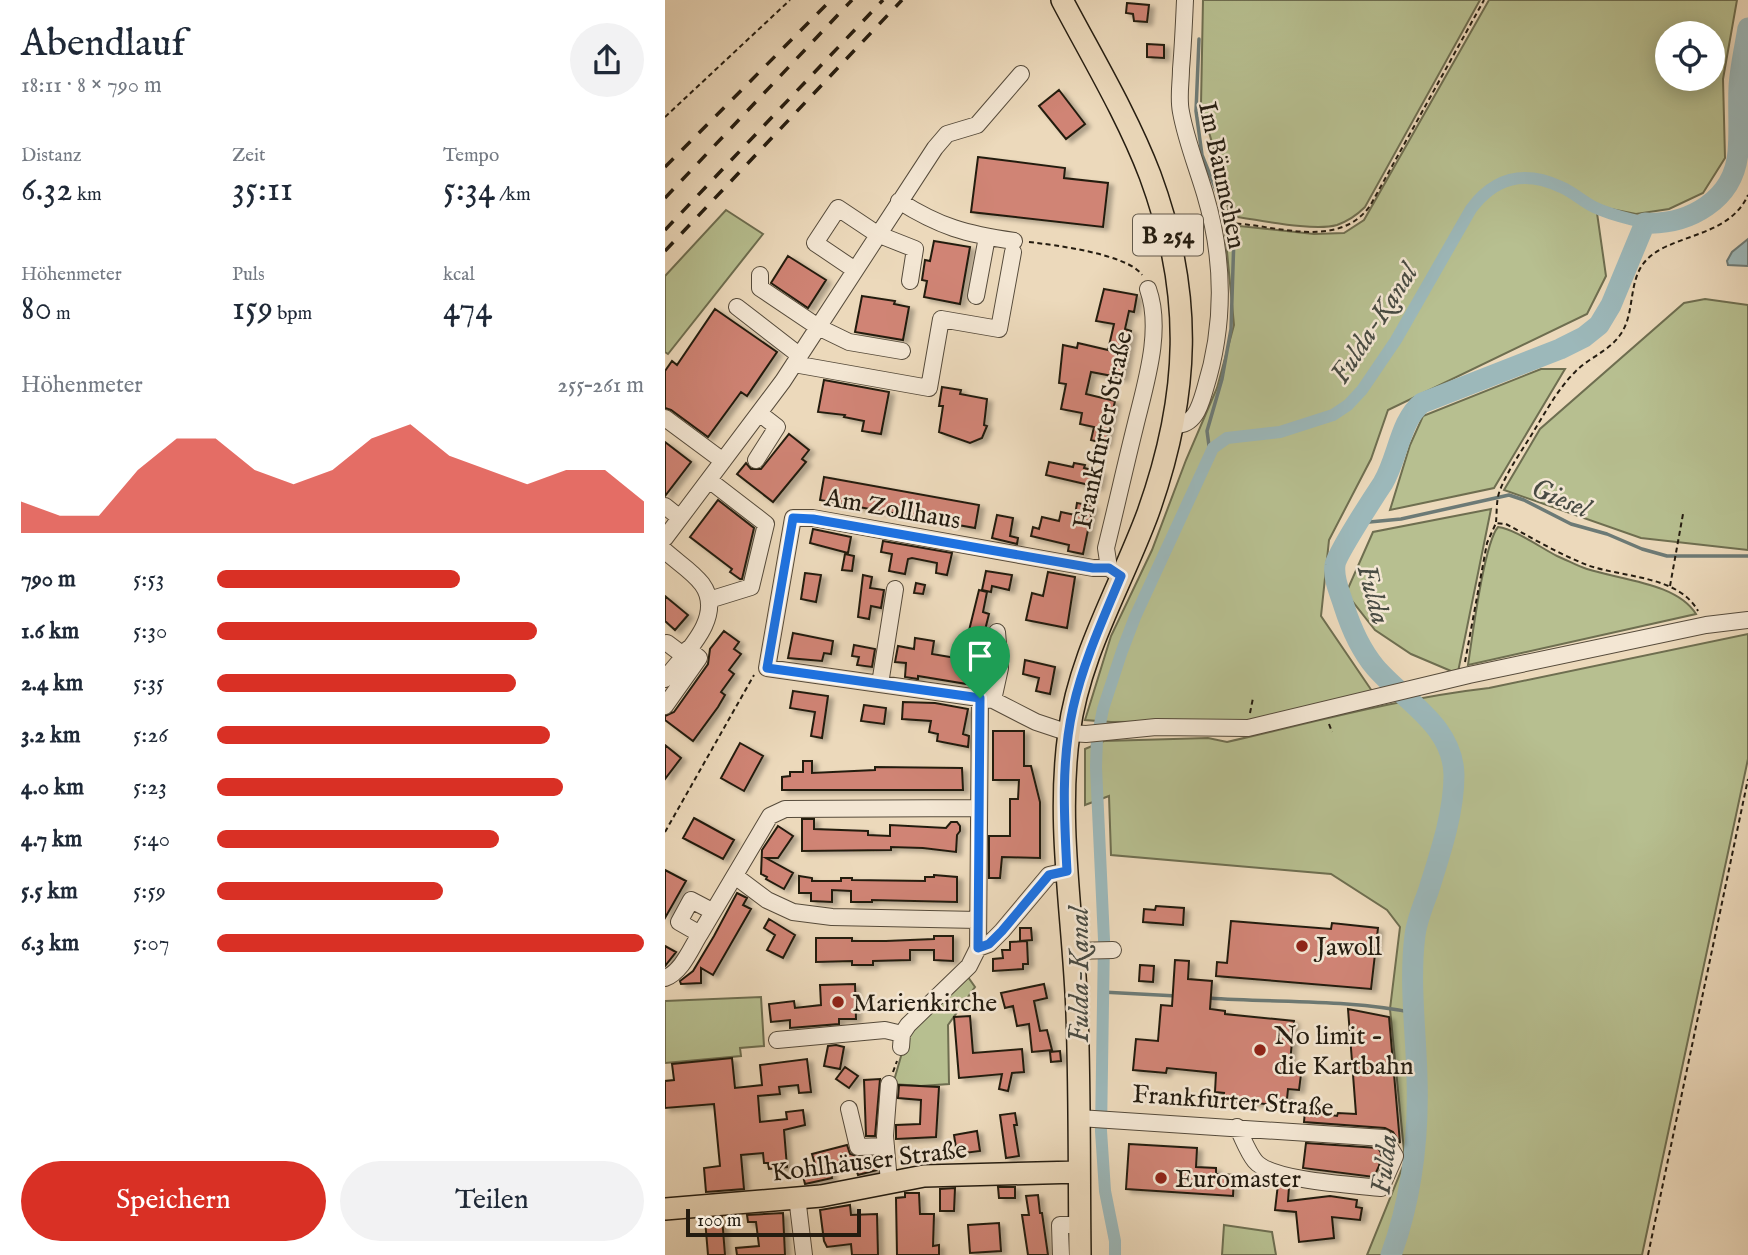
<!DOCTYPE html>
<html lang="de">
<meta charset="utf-8">
<style>
body{margin:0;font-family:"IM FELL English",serif;background:#f2f2f3;color:#1f2937;height:100vh;display:flex;flex-direction:column;font-size:26px;white-space:nowrap}
*{box-sizing:border-box;margin:0}
p{font-size:23px;color:#747a83}
.icon{flex:none;width:38px;height:38px;fill:none;stroke:currentColor;stroke-width:2;stroke-linecap:round;stroke-linejoin:round}
.map{position:relative;flex:1;overflow:hidden}
.sheet{display:flex;flex-direction:column;background:#fff;width:665px}
.sheet>*{flex:none}
.fabs{position:absolute;left:990px;top:21px;display:grid;gap:14px}
.fabs a{display:grid;place-items:center;width:70px;height:70px;border-radius:50%;background:#fff;box-shadow:0 4px 18px #0003;font-size:35px}
.scale{position:absolute;left:21px;bottom:18px;width:175px;box-sizing:border-box;padding-left:7px;border:4px solid #241c10;border-top:0;font-size:19px;line-height:24px;white-space:nowrap;color:#241c10;-webkit-text-stroke:5px #f3e6d3;paint-order:stroke}
.pin{position:absolute;display:grid;place-items:center;width:60px;height:60px;color:#fff;margin:-72px -30px;border-radius:50% 50% 50% 0;rotate:-45deg;box-shadow:0 0 7px #0007}
.pin .icon{rotate:45deg}
.round{display:grid;place-items:center;flex:none;width:74px;height:74px;border-radius:37px;background:#f2f2f3}
.head{display:flex;align-items:center;justify-content:space-between;height:119px;padding:0 21px}
h1{font-size:38px;font-weight:600;line-height:52px}
.figures{display:grid;grid-template-columns:repeat(3,1fr);gap:10px;height:119px;padding:7px 21px}
.figures div{display:grid;align-content:center}
.figures b{font-size:35px;font-weight:600}
.figures small{font-size:19px;font-weight:400}
.figures p{font-size:19px}
.chart{height:196px;padding:14px 21px}
.chart p{display:flex;justify-content:space-between}
.chart svg{width:100%;height:126px;margin-top:7px;fill:#d93025;opacity:.7}
.button{display:flex;gap:14px;margin-top:auto;padding:14px 21px}
.button a{flex:1;height:80px;border-radius:42px;background:#d93025;color:#fff;font-size:28px;font-weight:600;line-height:80px;text-align:center}
.button a+a{background:#f2f2f3;color:#1f2937}
ul{padding:0 21px;list-style:none;font-size:23px}
li{display:grid;grid-template-columns:112px 84px 1fr;align-items:center;height:52px}
li i{height:18px;border-radius:9px;background:#d93025}
main{display:flex;flex:1;min-height:0}
.map>svg:first-child{display:block}
.green{fill:#b7bf90;stroke:#6e6e50;stroke-width:2;fill-rule:evenodd}
.water{fill:#9cb8ba;stroke:#6c7a76;stroke-width:2}
.lines{fill:none;stroke-linecap:round;stroke-linejoin:round}
.stream{stroke:#6c7a76;stroke-width:3.5}
.canal{stroke:#9cb8ba;stroke-width:12}
.river{stroke:#9cb8ba;stroke-width:21}
.building{fill:#d08474;stroke:#241c10;stroke-width:2;filter:url(#shadow)}
.minor-casing{stroke:#564b3b;stroke-width:18}
.major-casing{stroke:#241c10;stroke-width:24}
.path{stroke:#241c10;stroke-width:2;stroke-dasharray:5 3.5;stroke-linecap:butt}
.minor{stroke:#f3e6d3;stroke-width:16}
.major{stroke:#ecd9bb;stroke-width:21}
.rail{stroke:#241c10;stroke-width:3.5;stroke-dasharray:12 12;stroke-linecap:butt}
.route-casing{stroke:#fff;stroke-width:14}
.route{stroke:#1a73e8;stroke-width:9}
.poi-dot{fill:#8f2418;stroke:#f3e6d3;stroke-width:2.5}
.labels{text-anchor:middle;stroke-width:5;stroke-linejoin:round;paint-order:stroke}
.shield{fill:#f3e6d3;stroke:#62594a;stroke-width:2}
.shield-label{font-size:24px;font-weight:bold;fill:#241c10}
.street-label{font-size:26px;fill:#241c10;stroke:#f3e6d3}
.poi-label{font-size:26px;fill:#241c10;stroke:#f3e6d3;text-anchor:start}
.water-label{font-size:28px;font-style:italic;fill:#484b43;stroke:#f3e6d3}
</style>
<main>
<section class="sheet">
<div class="head"><div><h1>Abendlauf</h1><p>18:11 · 8 × 790 m</p></div><a class="round"><svg class="icon" aria-label="share" viewBox="0 0 24 24"><path d="M12 15V3M7 8l5-5 5 5M5 13v7h14v-7"/></svg></a></div>
<div class="figures">
<div><p>Distanz</p><b>6.32<small> km</small></b></div>
<div><p>Zeit</p><b>35:11</b></div>
<div><p>Tempo</p><b>5:34<small> /km</small></b></div>
</div>
<div class="figures">
<div><p>Höhenmeter</p><b>80<small> m</small></b></div>
<div><p>Puls</p><b>159<small> bpm</small></b></div>
<div><p>kcal</p><b>474</b></div>
</div>
<div class="chart"><p><span>Höhenmeter</span>255–261 m</p>
<svg viewBox="0 0 160 44" preserveAspectRatio="none"><path d="M0 44V33L10 38L20 38L30 22L40 11L50 11L60 22L70 27L80 22L90 11L100 6L110 17L120 22L130 27L140 22L150 22L160 33V44z"/></svg>
</div>
<ul>
<li><b>790 m</b>5:53<i style="width:57%"></i></li>
<li><b>1.6 km</b>5:30<i style="width:75%"></i></li>
<li><b>2.4 km</b>5:35<i style="width:70%"></i></li>
<li><b>3.2 km</b>5:26<i style="width:78%"></i></li>
<li><b>4.0 km</b>5:23<i style="width:81%"></i></li>
<li><b>4.7 km</b>5:40<i style="width:66%"></i></li>
<li><b>5.5 km</b>5:59<i style="width:53%"></i></li>
<li><b>6.3 km</b>5:07<i style="width:100%"></i></li>
</ul>
<div class="button"><a>Speichern</a><a>Teilen</a></div>
</section>
<div class="map">
<svg width="1083" height="1255" viewBox="0 0 1083 1255">
<defs>
<filter id="shadow"><feDropShadow dx="5" dy="3" stdDeviation="2" flood-color="#0004"/></filter>
</defs>
<rect width="100%" height="100%" fill="#ecd9bb"/>
<filter id="stains"><feTurbulence type="fractalNoise" baseFrequency=".00286" numOctaves="4"/><feColorMatrix values="0 0 0 0 .2 0 0 0 0 .09 0 0 0 0 .02 0 0 0 .5 -.17"/></filter>
<radialGradient id="worn" r=".72"><stop offset=".6" stop-color="#630" stop-opacity="0"/><stop offset="1" stop-color="#630" stop-opacity=".3"/></radialGradient>
<path class="green" d="M538 0H815L700 207C692 215 683 221 672 225 648 232 591 219 564 216L560 187 536 105Z
M824 0H1072L1058 79 1060 158 1038 193 1004 209 971 214 931 206 941 276 922 314 723 410 706 459 664 540 656 616 707 691 584 721 446 722 420 720 446 636 487 550 521 460 552 388 569 325 560 231 565 225 649 234 679 233 699 220ZM1003 33H1048V79H1003Z
M61 210 98 234 3 354 0 352V276Z
M1040 299 1083 305V550L976 538 839 490 875 429 1019 303Z
M876 369H900L829 488 725 510 745 445 758 416Z
M826 509 793 672 786 671 746 654 710 630 681 593 708 532Z
M833 527C850 529 876 548 892 556 902 560 912 566 922 569 956 580 1012 583 1031 614L803 665C807 639 819 543 833 527Z
M1083 634V759L977 1255H702L740 1161 725 1009 735 927 722 910 666 874 446 855 444 796 420 805V749L439 741 543 738 562 742C649 722 736 698 824 688Z
M303 977 310 987 283 1025 284 1084 256 1086 228 1084 243 1032Z
M96 997 99 1046 75 1048 76 1056 0 1063V1001Z
M559 1225 607 1232 611 1255H557Z"/>
<path class="water" d="M1083 239V266L1063 265 1062 261 1067 252Z"/>
<g class="lines">
<path class="stream" d="M534 39 531 111 537 155 561 215
M545 453 542 431 557 379 566 329 569 236 567 231
M694 523 736 519 844 495 859 500 906 524 942 534 977 549 1002 556H1083
M437 992 512 996
M544 998C612 1003 682 999 750 1013"/>
<path class="canal" d="M450 1255V1241L440 1191 436 1131 439 940 431 767 432 739 438 709 457 651 470 617 548 448 562 438 615 432 668 415 683 405 697 390 731 340 806 209C830 177 859 170 896 187 908 192 917 201 929 207 945 215 962 218 980 223"/>
<path class="river" d="M726 1255C747 1197 754 1140 752 1078 751 1031 744 982 750 935 752 919 759 904 764 889 775 854 789 813 789 775 788 725 739 701 710 667 695 649 686 628 679 606 675 593 668 579 670 565 671 555 710 495 718 483 733 458 735 420 757 403L895 349 919 337 934 325 946 305 980 223C1024 225 1069 200 1073 152 1075 131 1073 109 1074 87 1075 68 1080 47 1083 28"/>
</g>
<path class="building" d="M462 3 484 5 482 22 469 21 468 14 461 13Z
M482 44 499 45V58L482 57Z
M394 90 420 124 401 139 374 106Z
M313 157 400 168 399 178 443 183 438 227 306 212Z
M269 241 305 247 295 304 259 297 262 281 257 280 260 260 265 261Z
M123 256 161 280 143 308 106 283Z
M439 289 472 295 469 312 464 311 460 329 466 331 458 378 426 372 421 394 450 401 441 444 426 440 429 427 415 424 417 413 396 409 401 384 394 383 398 345 412 348 413 343 443 350 449 324 431 321Z
M197 296 230 301 229 304 244 307 238 340 190 332Z
M50 309 112 352 82 396 76 392 43 437 6 410 0 408V371L7 361 12 365Z
M159 380 224 392 216 434 197 431 199 421 179 417 180 415 153 412Z
M277 387 296 390 295 394 322 399 319 425 322 426 317 438 305 443 274 432 278 406H274Z
M124 434 144 450 137 459 141 462 108 502 72 474 81 463 86 469H96Z
M0 442 26 462 0 496Z
M384 462 408 467 409 463 420 465 419 468 436 472 433 487 381 475Z
M159 477 314 505 310 528 155 500Z
M53 500 89 528 77 579H75L65 572 67 569 25 537Z
M412 503 428 506 418 554 403 551 404 545 366 536 368 527 374 529 377 517 394 521 396 512 410 515Z
M332 515 348 518 345 536 353 538 352 544 327 538Z
M148 529 186 537 183 553 145 543Z
M218 541 287 553 282 575 271 573 272 563 247 558 243 559 240 574 224 571 227 554 216 552Z
M180 554 189 556 187 571 177 570Z
M321 571 347 575 344 590 327 586 326 592 317 590Z
M383 572 410 577 402 628 361 620 367 593 378 596Z
M140 573 156 575 151 602 136 599Z
M198 575 207 577 205 588 219 590 216 608 206 606 204 619 193 617Z
M251 583 260 585 258 594 249 593Z
M314 590 322 592 318 612 324 614 320 630 315 629 313 636H311L306 658 308 661 322 663 321 670 324 671 320 687 253 676V679L240 677 241 663 230 662 233 646 249 649 250 638 269 641 267 654 297 659Z
M0 596 23 615 10 630 0 621Z
M59 631 74 642 69 649 76 654 64 670 69 674 56 692 60 695 53 707 28 741 0 720V716L9 712 43 664 45 649Z
M128 633 168 641 166 654 159 653 157 661 123 658Z
M189 645 210 649 207 667 192 665 194 657 187 656Z
M360 660 390 667 385 694 371 691 374 678 358 674Z
M128 691 163 696 157 738 146 736 150 712 125 708Z
M238 702 270 703 303 709 298 734 304 736 303 747 272 741 273 734 264 732 266 721 237 719Z
M199 705 221 708 219 724 196 721Z
M328 731H359V766H366L375 802V858L337 857 335 878H324V836H345V799H353L354 780H328Z
M75 743 98 756 79 791 56 778Z
M0 745 16 758 0 779Z
M138 761H147V773L210 770V767L297 768 298 790H117V777L125 776V772H138Z
M29 818 69 840 58 859 18 838Z
M137 819H149V829L203 831V835L225 836V825L281 828 286 822H292L295 826V831L292 835 291 852 258 848 226 847V850L137 851Z
M113 826 128 836 113 858H101L128 873 119 889 101 879 102 877 96 874 97 850Z
M0 870 21 881 0 918Z
M269 875 292 877V902L207 900V902H186V891L167 890V902L146 901V893H134V876L147 878V881H176V878H187V880L260 881V877H269Z
M72 893 82 898 78 905 86 909 48 975 36 968V983L16 984 15 981 28 971 49 936Z
M491 906 519 908 518 925 478 922 479 909 490 910Z
M104 919 130 935 118 958 102 950 110 935 99 928Z
M566 921 666 929 667 923 713 928 706 989 551 976 552 962 562 963Z
M355 928H366L367 940 355 941Z
M269 936H288V961L269 960V950H245V960L208 961V965H187V961L151 962V938H187V941H221L269 939Z
M362 941 363 964H358V969L328 971V959L338 958 337 950H345V942Z
M0 946 11 952 0 966Z
M510 960 524 961 523 979 547 981 545 1009 560 1011V1014L629 1021 624 1073 636 1074 634 1090 623 1089 622 1099H612L611 1105 558 1100 559 1093 550 1092 551 1073 502 1068 501 1073 468 1070 471 1039 493 1041 496 1005 507 1006Z
M475 965 489 966 488 982 474 981Z
M190 984 191 1019H174V1024L125 1028V1020L106 1022 104 1004 129 1001 130 1008 156 1005 155 985Z
M379 984 382 998 369 1001 375 1031 382 1030 387 1050 367 1052 364 1024 352 1026 348 1006 340 1008 336 993Z
M683 1009 724 1017 735 1143 728 1132 720 1128 639 1122 640 1111 672 1116 673 1113 691 1114Z
M305 1016 308 1053 357 1049 359 1072 347 1073 343 1091 334 1089 337 1074 294 1078 289 1017Z
M171 1045 179 1047 175 1069 159 1066 163 1046Z
M395 1051 396 1061 386 1062 385 1052Z
M67 1058 70 1088 97 1085 95 1065 142 1059 146 1092 134 1093 133 1085 114 1087 115 1094 93 1096 95 1122 122 1119 121 1112 138 1110 140 1125 119 1130 122 1167 104 1169 103 1163H99L98 1153 76 1155 79 1189 41 1192 39 1168 55 1166 49 1104 0 1108V1081L9 1080 7 1064Z
M180 1067 193 1076 184 1088 171 1079Z
M215 1079 210 1136H201L199 1080Z
M234 1085 274 1087 271 1137 231 1139V1125L255 1124 256 1100 233 1098Z
M350 1113 352 1125H349L354 1156 341 1158 335 1115Z
M312 1131 315 1151 292 1154 289 1135Z
M641 1143 713 1148 716 1153 714 1166 709 1177 638 1168Z
M464 1144 532 1148 531 1167 551 1168V1174L569 1175 568 1196 461 1189Z
M182 1145 185 1154 195 1157 203 1169 202 1157H211L212 1170 193 1175 188 1159 164 1165 167 1178 140 1184 138 1176 151 1168 147 1154Z
M613 1184 624 1187 623 1201 665 1196 692 1200 691 1207 697 1208 695 1220 667 1217 669 1238 634 1242 631 1212 610 1210Z
M333 1187H350V1198H334Z
M290 1188 289 1211H275V1189Z
M240 1193H254L255 1214H269L268 1246 274 1245V1255H232L231 1198 240 1197Z
M373 1195 375 1213H377L383 1255H363L357 1215H364L361 1196Z
M185 1205 186 1215 212 1214 213 1255H187L186 1244 162 1247 159 1241 155 1210Z
M118 1213 120 1255H72L71 1248 94 1246 91 1222H83L82 1215Z
M57 1217 60 1255H43L40 1219Z
M334 1223 336 1251 305 1253 303 1225Z"/>
<g class="lines">
<g class="minor-casing">
<path id="minor" d="M234 201C275 227 301 234 349 241
M190 270 150 243 173 208 212 234 250 249 245 281
M95 275V288L153 327 184 342 237 351
M311 296 322 237
M72 307 134 355
M129 364 264 388 276 319 334 329 348 252
M0 418 58 461
M509 425C530 426 535 406 540 389 560 325 559 258 540 194 532 167 521 140 516 112 513 98 516 83 516 69 518 46 519 23 520 0
M91 460 112 427 94 413
M0 506 15 518
M0 538 118 381 270 148 282 134 312 125 356 74
M0 551C12 562 27 571 37 584 61 617 19 654 0 679
M444 568H428L148 518H128L102 668 328 700 371 722 404 733 421 734 491 727 583 728 804 675 1041 625 1083 620
M452 574 444 568 441 548C451 508 460 467 470 427 480 385 498 331 483 289
M44 600 86 587 101 524 44 480
M2 643 18 655
M215 684 230 589
M328 700 335 668 332 632
M0 706 34 658 23 649
M70 876 102 900 128 912 167 917 313 920
M47 911 26 900 14 922 35 934 105 816 120 809 314 808
M313 948 324 944 337 931 384 875 402 871
M408 951 448 950
M0 978C17 972 26 948 35 934
M112 1040 220 1030 237 1034
M236 1047 237 1034 243 1025 304 966 313 948 315 698
M184 1109 193 1147 221 1146
M414 1118 719 1138 730 1156 716 1188C689 1185 606 1181 590 1161 582 1151 578 1138 572 1127
M224 1182 220 1136 224 1084
M132 1197 139 1255
M396 1255 395 1225H415"/>
</g>
<g class="major-casing">
<path id="major" d="M397 0C427 57 462 115 485 175 529 294 525 395 483 513 456 586 414 655 404 733 391 826 409 921 412 1014 415 1094 414 1175 415 1255
M0 1209 156 1196 259 1176 414 1172"/>
</g>
<path class="path" d="M0 117 125 0
M563 223C609 224 672 251 705 206L819 0
M364 242C389 245 463 254 477 275
M831 522C832 512 831 500 835 490 843 470 856 452 867 434 880 413 892 390 910 372 923 358 943 352 955 335 970 315 963 285 978 264 1001 233 1063 240 1083 195
M1005 586 1018 514
M800 662 822 543 831 523 841 524C867 538 894 554 922 565 958 578 1013 575 1033 611
M585 713 588 698
M664 724 667 732
M0 832 89 675
M228 1072 232 1061
M983 1255 1083 779"/>
<use href="#minor" class="minor"/>
<use href="#major" class="major"/>
<path class="rail" d="M0 167 166 0
M0 198 187 0
M0 230 218 0
M0 251 237 0"/>
</g>
<g class="lines">
<g class="route-casing">
<path id="route" d="M128 518 148 519 428 568H444L456 576C438 619 418 663 408 708 396 761 399 817 402 871L384 875 337 931 324 944 313 948 315 698 102 668Z"/>
</g>
<use href="#route" class="route"/>
</g>
<g class="poi-dot">
<circle cx="637" cy="946" r="7"/>
<circle cx="173" cy="1002" r="7"/>
<circle cx="595" cy="1050" r="7"/>
<circle cx="496" cy="1178" r="7"/>
</g>
<g class="labels">
<rect class="shield" x="468" y="214.5" width="70" height="41" rx="5"/>
<g class="shield-label">
<text x="503" y="243">B 254</text>
</g>
<g class="street-label">
<text transform="translate(558 175) rotate(78)" y="9">Im Bäumchen</text>
<text transform="translate(437 430) rotate(-78)" y="9">Frankfurter Straße</text>
<text transform="translate(228 508) rotate(10)" y="9">Am Zollhaus</text>
<text transform="translate(568 1100) rotate(4)" y="9">Frankfurter Straße</text>
<text transform="translate(204 1160) rotate(-7)" y="9">Kohlhäuser Straße</text>
</g>
<g class="poi-label">
<text x="651" y="955">Jawoll</text>
<text x="187" y="1011">Marienkirche</text>
<text x="609" y="1044">No limit -<tspan x="609" dy="30">die Kartbahn</tspan></text>
<text x="510" y="1187">Euromaster</text>
</g>
<g class="water-label">
<text transform="translate(708 323) rotate(-57)" y="10">Fulda-Kanal</text>
<text transform="translate(896 497) rotate(23)" y="10">Giesel</text>
<text transform="translate(710 594) rotate(75)" y="10">Fulda</text>
<text transform="translate(413 975) rotate(-90)" y="10">Fulda-Kanal</text>
<text transform="translate(718 1164) rotate(-83)" y="10">Fulda</text>
</g>
</g>
<rect width="100%" height="100%" filter="url(#stains)"/>
<rect width="100%" height="100%" fill="url(#worn)"/>
</svg>
<div class="fabs">
<a><svg class="icon" aria-label="locate" viewBox="0 0 24 24"><circle cx="12" cy="12" r="6"/><path d="M12 2v4M12 18v4M2 12h4M18 12h4"/></svg></a>
</div>
<div class="scale">100 m</div>
<div class="pin" style="left:315px;top:698px;background:#1e9e55"><svg class="icon" aria-label="arrive" viewBox="0 0 24 24"><path d="M6 21V4h12l-3 4 3 4H6"/></svg></div>
</div>
</main>
